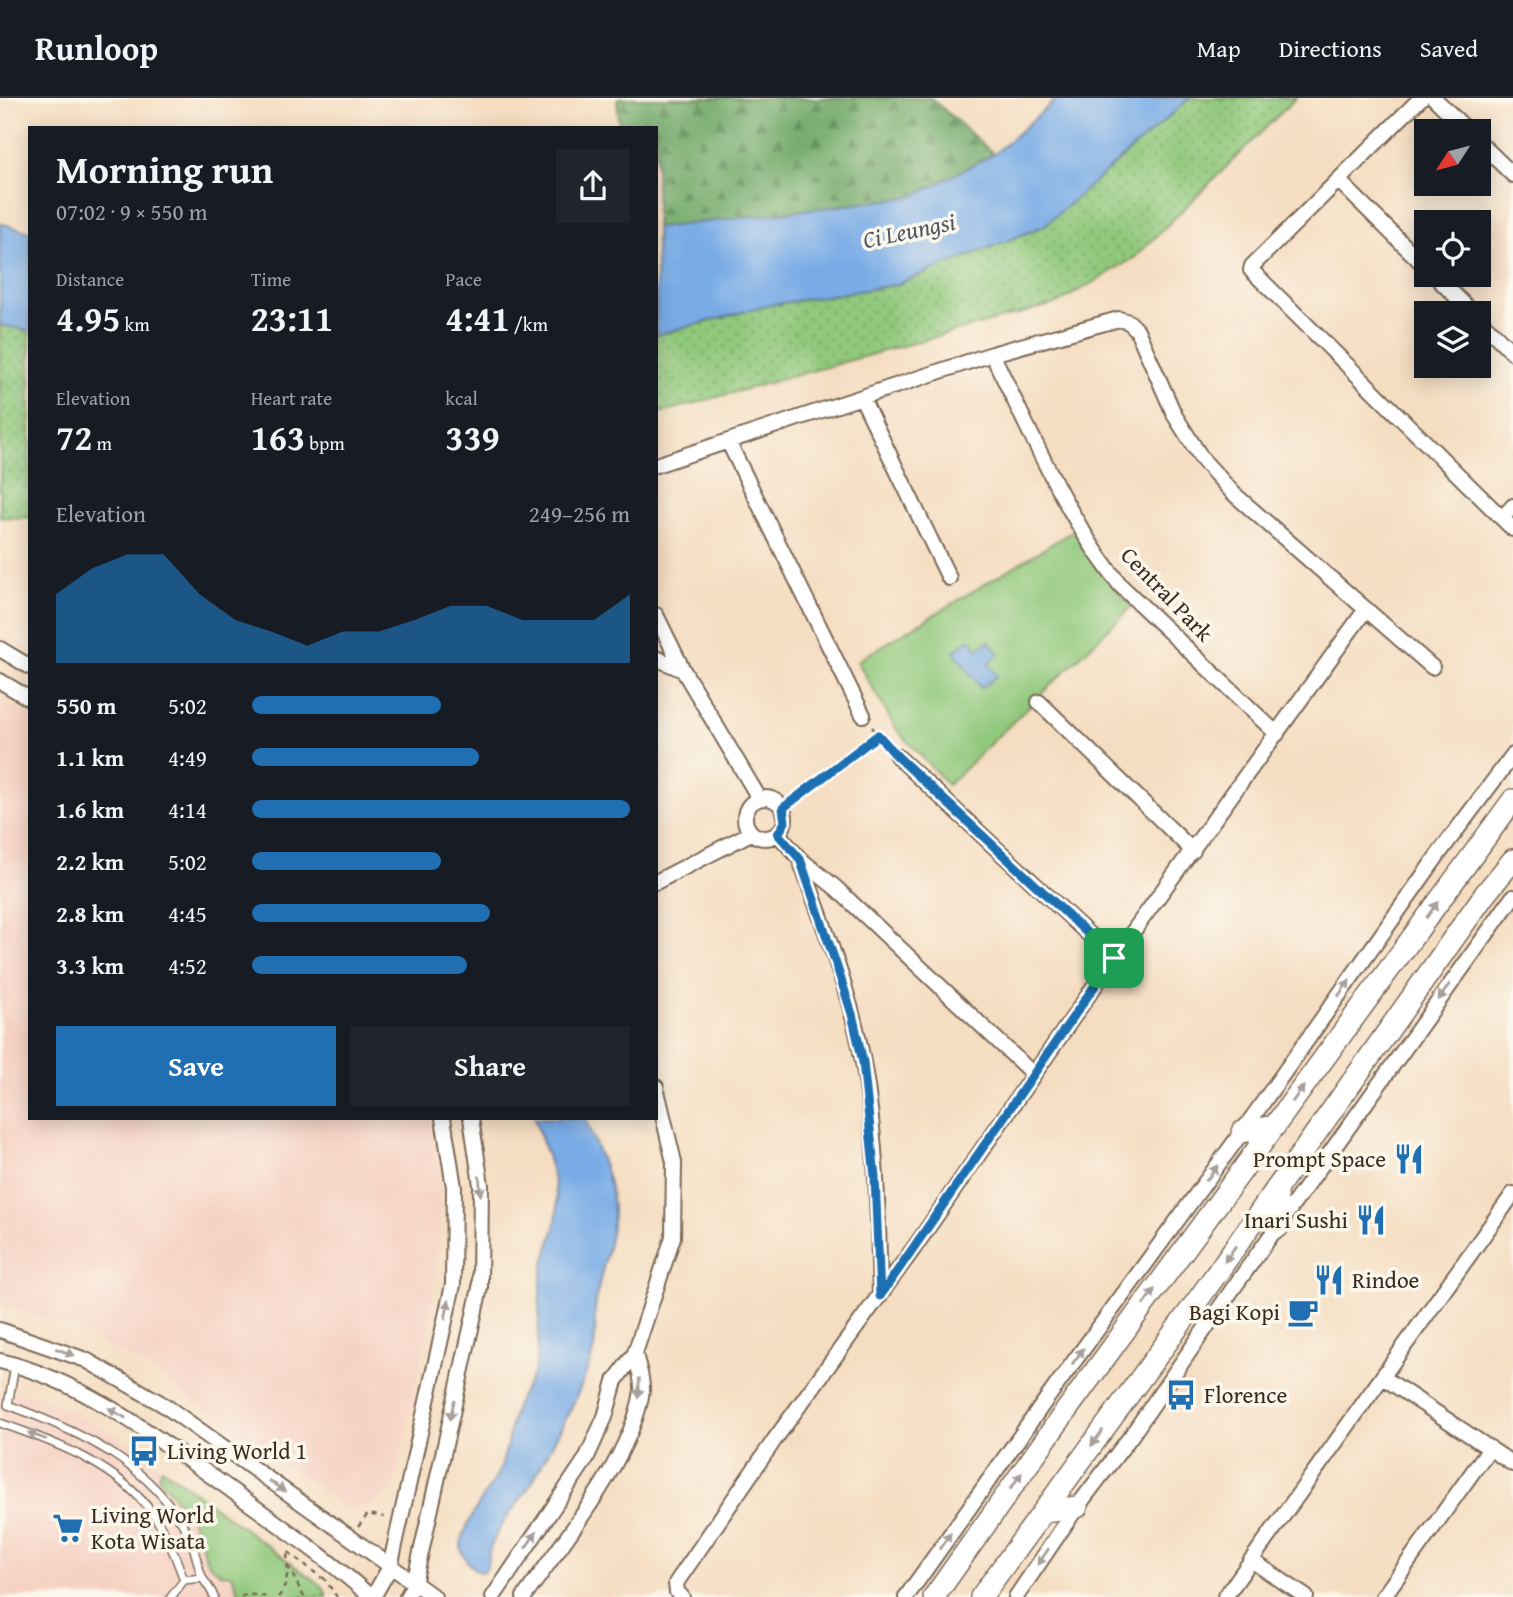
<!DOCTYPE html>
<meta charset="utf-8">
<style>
body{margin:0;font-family:"Gentium Book Plus",serif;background:#20242c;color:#f1f3f6;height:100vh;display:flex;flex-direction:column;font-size:26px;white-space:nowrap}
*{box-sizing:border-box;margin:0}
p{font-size:23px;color:#9ea1a6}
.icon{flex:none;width:38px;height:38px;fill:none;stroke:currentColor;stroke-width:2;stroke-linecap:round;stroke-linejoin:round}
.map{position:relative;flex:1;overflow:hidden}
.sheet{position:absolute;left:28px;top:28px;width:630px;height:994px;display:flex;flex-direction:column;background:#171b24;border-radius:0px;box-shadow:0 4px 18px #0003}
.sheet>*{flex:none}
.needle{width:46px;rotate:234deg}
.controls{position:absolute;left:1414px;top:21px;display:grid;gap:14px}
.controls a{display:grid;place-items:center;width:77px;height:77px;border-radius:0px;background:#171b24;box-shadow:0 4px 18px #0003;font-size:35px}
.pin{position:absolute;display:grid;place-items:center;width:60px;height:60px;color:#fff;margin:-30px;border-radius:14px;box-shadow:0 4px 10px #0006}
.round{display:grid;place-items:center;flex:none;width:74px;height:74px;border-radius:0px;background:#20242c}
.head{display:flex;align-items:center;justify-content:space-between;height:119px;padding:0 28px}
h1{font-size:38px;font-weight:800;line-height:52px}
.stats{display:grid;grid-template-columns:repeat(3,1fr);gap:10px;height:119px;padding:7px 28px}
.stats div{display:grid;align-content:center}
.stats b{font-size:35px;font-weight:800}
.stats small{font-size:19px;font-weight:400}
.stats p{font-size:19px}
.chart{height:196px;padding:14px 28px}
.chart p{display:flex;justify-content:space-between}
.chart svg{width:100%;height:126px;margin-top:7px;fill:#1f6fb2;opacity:.7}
.cta{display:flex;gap:14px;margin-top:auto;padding:14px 28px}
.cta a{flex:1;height:80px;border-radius:0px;background:#1f6fb2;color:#fff;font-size:28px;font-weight:800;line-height:80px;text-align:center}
.cta a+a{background:#20242c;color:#f1f3f6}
ul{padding:0 28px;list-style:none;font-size:23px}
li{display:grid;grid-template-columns:112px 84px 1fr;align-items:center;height:52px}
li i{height:18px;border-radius:9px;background:#1f6fb2}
header{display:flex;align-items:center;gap:42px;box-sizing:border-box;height:98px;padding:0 35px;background:#171b24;border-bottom:2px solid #363941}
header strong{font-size:33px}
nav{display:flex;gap:38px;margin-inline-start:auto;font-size:24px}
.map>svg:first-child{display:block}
.built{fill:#f6d2c3}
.grass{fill:url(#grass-dots);stroke:#66794d;stroke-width:2}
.forest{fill:url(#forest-firs);stroke:#586b45;stroke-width:2}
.park{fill:#90c87c;stroke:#66794d;stroke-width:2}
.water{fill:#79ace6;stroke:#5a6b82;stroke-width:2}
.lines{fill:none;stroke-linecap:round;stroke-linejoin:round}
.lane-casing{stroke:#7c6957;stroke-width:10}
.street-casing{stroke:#7c6957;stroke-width:18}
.secondary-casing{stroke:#7c6957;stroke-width:24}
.path{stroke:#7c6957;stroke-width:2.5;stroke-dasharray:5 5;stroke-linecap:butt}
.lane{stroke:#fff;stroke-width:7}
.street{stroke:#fff;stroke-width:14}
.secondary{stroke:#fff;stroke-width:21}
.oneway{fill:#a79f9a}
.route-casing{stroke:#fff;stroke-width:14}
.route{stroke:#1f6fb2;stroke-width:9}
.labels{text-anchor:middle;stroke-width:7;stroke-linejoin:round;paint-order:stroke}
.street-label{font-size:23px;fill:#3b2a1e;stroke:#fbf7ec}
.poi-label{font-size:23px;fill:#3b2a1e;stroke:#fbf7ec;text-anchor:start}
.water-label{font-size:24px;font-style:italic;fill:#515864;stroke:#fbf7ec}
</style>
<header>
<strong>Runloop</strong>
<nav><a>Map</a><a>Directions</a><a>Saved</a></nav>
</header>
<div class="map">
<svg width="1513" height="1499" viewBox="0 0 1513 1499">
<defs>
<pattern id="grass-dots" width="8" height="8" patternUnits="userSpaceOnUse" patternTransform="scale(1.75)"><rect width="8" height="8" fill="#90c87c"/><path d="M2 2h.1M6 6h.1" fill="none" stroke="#77a365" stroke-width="1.8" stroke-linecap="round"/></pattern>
<pattern id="forest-firs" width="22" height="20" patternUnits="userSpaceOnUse" patternTransform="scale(1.75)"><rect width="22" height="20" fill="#74ac6c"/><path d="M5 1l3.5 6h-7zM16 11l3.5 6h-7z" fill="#608c58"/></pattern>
</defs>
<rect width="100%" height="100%" fill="#fbf7ec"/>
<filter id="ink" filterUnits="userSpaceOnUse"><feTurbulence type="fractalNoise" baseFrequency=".0143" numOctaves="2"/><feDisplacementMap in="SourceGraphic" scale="14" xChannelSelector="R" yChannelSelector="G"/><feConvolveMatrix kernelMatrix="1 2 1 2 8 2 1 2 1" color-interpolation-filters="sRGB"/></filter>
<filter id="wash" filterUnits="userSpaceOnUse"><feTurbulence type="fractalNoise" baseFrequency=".00686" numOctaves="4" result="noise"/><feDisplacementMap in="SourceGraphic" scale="28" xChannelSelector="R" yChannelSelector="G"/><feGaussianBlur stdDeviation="1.57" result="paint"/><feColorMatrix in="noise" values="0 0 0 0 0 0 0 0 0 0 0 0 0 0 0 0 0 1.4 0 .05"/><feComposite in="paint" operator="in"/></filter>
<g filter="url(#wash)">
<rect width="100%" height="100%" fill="#f5ddc1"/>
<path class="built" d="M0 599 30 617V1020H430L440 1076 439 1147 429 1227 393 1393 370 1409H346L144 1268 70 1228 0 1206Z
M0 1288 48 1302 121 1340 323 1489 327 1499H0Z"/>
<path class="grass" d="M1190 0H1296L1134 160 1058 205 656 316V237L770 207 895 187 1044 128Z
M0 227 30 233V420L0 419Z"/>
<path class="forest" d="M619 0H931L994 56 912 99 656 130V30H619L617 2Z"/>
<path class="park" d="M1078 430 1116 491 1132 508 948 687 896 631 857 563Z
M162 1370 323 1489 327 1499H240L232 1477 221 1476 208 1465 192 1423 158 1378Z"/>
<path class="water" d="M1058 0H1190L1044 128 895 187 770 207 656 237V130L912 99 994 56Z
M0 125 30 134V233L0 227Z
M970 541 978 551 989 543 999 557 988 565 997 578 981 590 954 553Z
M534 1020H585C595 1047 613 1083 613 1112 613 1142 601 1172 596 1202 593 1217 597 1234 594 1250 585 1289 553 1345 534 1381 518 1410 487 1435 487 1470L483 1475C470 1471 458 1455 462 1442 469 1416 489 1394 500 1371 509 1350 508 1325 518 1304 523 1291 535 1279 536 1266 541 1234 537 1202 543 1170 547 1148 558 1131 557 1108 556 1077 544 1049 534 1020Z"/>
</g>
<g filter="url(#ink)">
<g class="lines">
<g class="lane-casing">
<path id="lane" d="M15 1267 8 1307C79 1333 155 1367 190 1440 195 1451 197 1465 201 1476 204 1485 211 1490 214 1499
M0 1325C55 1344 121 1368 155 1419 168 1439 176 1460 184 1482
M171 1499 184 1482 202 1480"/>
</g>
<g class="street-casing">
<path id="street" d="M1421 0 1252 168 1251 172 1513 431
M1434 0 1468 33
M1479 44 1513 77
M1338 82 1426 169
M1434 177 1473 215
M1479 221 1513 255
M992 256C1031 334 1066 420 1121 488L1277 636
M862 300 949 480
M729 345 863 617
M656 367 992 256 1119 221 1129 224 1137 232 1175 318 1202 361 1234 396 1432 569
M1502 420 1513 408
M656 517 683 572 759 700
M0 551 30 569
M656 560 683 572
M0 583 30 601
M1039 604 1193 753
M897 658 1114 860
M745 720a20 20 0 1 1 40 0a20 20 0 1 1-40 0Z
M778 736 800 761 836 790 1033 976
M800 761C823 828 851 895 863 964 877 1041 878 1120 880 1198
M656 784 751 735
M0 1232 86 1262 164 1307 434 1499
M635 1255 673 1139 674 1064 656 989
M0 1263C84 1283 157 1340 227 1389 276 1425 325 1458 371 1499
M1384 1280 1513 1366
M1251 1462 1306 1499
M373 1499 390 1469 453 1187 454 1089 443 1020
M407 1499 414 1486 480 1190 481 1087 471 1020
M493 1499 586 1361 605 1319 615 1283 635 1255C637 1266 643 1281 642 1292 634 1357 562 1445 524 1499
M682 1499 677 1494 676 1485 775 1341 914 1150 1114 860 1366 511
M906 1499 1048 1299 1242 1034 1440 754 1513 657
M1016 1499 1077 1409 1131 1338 1232 1192 1513 799
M1225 1499 1513 1096
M1383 1499 1490 1350"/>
</g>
<g class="secondary-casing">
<path id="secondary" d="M1242 1034 1275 1028
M1276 1091 1278 1129
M1044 1413 1077 1409
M934 1499 1063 1317 1513 702
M981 1499 1200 1199 1485 796 1513 762"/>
</g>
<path class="path" d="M872 629 887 648
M783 710 878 637
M358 1429 368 1416 384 1419
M288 1468 304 1499
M323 1479 337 1499
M241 1499 247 1496 268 1499
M278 1499C289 1488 288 1468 287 1453L322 1480"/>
<use href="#lane" class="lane"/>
<use href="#street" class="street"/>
<use href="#secondary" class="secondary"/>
</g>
<defs><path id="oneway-solid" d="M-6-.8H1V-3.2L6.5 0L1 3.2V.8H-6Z" transform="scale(1.75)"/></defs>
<g class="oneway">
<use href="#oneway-solid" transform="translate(1432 812) rotate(-54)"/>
<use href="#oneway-solid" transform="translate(1344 890) rotate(-55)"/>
<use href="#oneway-solid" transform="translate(1444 894) rotate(125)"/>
<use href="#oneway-solid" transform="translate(1298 996) rotate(-54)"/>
<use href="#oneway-solid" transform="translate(1212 1075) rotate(-53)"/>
<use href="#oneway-solid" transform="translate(480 1088) rotate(86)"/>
<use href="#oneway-solid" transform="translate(1230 1156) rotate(125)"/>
<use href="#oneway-solid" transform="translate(1149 1199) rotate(-54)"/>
<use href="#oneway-solid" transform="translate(447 1212) rotate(-78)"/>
<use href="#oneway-solid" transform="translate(65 1254) rotate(21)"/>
<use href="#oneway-solid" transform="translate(1078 1258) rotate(-54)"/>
<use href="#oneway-solid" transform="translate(639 1290) rotate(92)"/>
<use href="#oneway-solid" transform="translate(452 1312) rotate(103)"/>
<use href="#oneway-solid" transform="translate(117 1315) rotate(-150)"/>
<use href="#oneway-solid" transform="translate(37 1338) rotate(-159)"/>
<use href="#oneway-solid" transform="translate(1097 1340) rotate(126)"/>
<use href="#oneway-solid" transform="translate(1016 1383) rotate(-55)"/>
<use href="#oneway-solid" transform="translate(277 1388) rotate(35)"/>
<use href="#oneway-solid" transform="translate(531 1442) rotate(-56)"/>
<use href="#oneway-solid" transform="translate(945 1443) rotate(-55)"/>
<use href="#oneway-solid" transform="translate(1043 1459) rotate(124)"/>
</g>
</g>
<g class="lines" filter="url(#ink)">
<g class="route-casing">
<path id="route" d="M878 637 897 658 1114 860 880 1198 875 1079 863 964 852 916 836 866 800 761 778 736 785 724 783 710Z"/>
</g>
<use href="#route" class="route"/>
</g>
<defs>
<g id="restaurant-bare" transform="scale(2.415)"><path d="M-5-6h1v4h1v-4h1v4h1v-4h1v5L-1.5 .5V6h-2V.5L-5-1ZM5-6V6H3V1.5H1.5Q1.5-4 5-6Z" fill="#1f6fb2" stroke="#fbf7ec" stroke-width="2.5" paint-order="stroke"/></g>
<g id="cafe-bare" transform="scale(2.415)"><path d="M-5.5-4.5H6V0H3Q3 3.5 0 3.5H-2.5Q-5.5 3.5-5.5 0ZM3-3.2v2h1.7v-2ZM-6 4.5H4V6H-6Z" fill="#1f6fb2" stroke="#fbf7ec" stroke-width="2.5" paint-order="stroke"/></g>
<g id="bus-bare" transform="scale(2.415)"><path d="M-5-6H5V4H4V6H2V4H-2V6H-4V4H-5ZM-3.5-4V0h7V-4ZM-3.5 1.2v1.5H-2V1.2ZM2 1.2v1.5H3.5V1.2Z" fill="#1f6fb2" stroke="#fbf7ec" stroke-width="2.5" paint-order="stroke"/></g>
<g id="supermarket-bare" transform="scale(2.415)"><path d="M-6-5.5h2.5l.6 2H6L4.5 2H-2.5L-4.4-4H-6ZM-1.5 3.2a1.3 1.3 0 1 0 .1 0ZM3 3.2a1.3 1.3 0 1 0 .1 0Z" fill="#1f6fb2" stroke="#fbf7ec" stroke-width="2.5" paint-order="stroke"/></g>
</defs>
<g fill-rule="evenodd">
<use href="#restaurant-bare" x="1409" y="1061"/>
<use href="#restaurant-bare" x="1371" y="1122"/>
<use href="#restaurant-bare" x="1329" y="1182"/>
<use href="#cafe-bare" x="1303" y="1214"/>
<use href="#bus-bare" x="1181" y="1297"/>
<use href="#bus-bare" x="144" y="1353"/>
<use href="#supermarket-bare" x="68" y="1430"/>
</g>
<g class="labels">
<g class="street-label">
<text transform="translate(1167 496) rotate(46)" y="8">Central Park</text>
</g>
<g class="poi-label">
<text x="1386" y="1069" text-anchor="end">Prompt Space</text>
<text x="1348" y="1130" text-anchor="end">Inari Sushi</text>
<text x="1352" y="1190">Rindoe</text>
<text x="1280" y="1222" text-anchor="end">Bagi Kopi</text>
<text x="1204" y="1305">Florence</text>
<text x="167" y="1361">Living World 1</text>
<text x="91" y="1425">Living World<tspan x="91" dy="26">Kota Wisata</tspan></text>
</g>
<g class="water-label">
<text transform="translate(909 133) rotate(-12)" y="8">Ci Leungsi</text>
</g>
</g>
</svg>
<div class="controls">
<a><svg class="needle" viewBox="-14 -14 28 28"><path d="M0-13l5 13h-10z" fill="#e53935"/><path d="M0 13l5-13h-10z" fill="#9ea1a6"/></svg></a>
<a><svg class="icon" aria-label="locate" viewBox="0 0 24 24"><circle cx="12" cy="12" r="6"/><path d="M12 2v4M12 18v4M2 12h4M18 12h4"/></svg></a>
<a><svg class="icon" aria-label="layers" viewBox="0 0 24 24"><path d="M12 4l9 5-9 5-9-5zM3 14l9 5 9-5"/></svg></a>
</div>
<div class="pin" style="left:1114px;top:860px;background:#1e9e55"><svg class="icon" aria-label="arrive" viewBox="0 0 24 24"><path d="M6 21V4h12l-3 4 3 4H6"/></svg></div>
<section class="sheet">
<div class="head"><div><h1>Morning run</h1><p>07:02 · 9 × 550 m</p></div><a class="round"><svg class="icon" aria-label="share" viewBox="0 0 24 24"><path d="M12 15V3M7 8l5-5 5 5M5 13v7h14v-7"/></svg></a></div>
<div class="stats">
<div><p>Distance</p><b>4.95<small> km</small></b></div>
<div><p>Time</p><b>23:11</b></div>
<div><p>Pace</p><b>4:41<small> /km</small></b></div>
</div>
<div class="stats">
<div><p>Elevation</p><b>72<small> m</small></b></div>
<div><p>Heart rate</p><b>163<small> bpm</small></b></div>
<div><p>kcal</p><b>339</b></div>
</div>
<div class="chart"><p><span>Elevation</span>249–256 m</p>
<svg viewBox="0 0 160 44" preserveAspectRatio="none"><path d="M0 44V20L10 11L20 6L30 6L40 20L50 29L60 33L70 38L80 33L90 33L100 29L110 24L120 24L130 29L140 29L150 29L160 20V44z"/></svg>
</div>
<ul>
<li><b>550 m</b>5:02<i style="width:50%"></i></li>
<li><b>1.1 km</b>4:49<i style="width:60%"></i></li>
<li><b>1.6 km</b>4:14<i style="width:100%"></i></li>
<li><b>2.2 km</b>5:02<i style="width:50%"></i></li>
<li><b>2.8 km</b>4:45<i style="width:63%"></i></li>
<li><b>3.3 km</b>4:52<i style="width:57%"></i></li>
</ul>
<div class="cta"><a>Save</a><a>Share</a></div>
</section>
</div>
